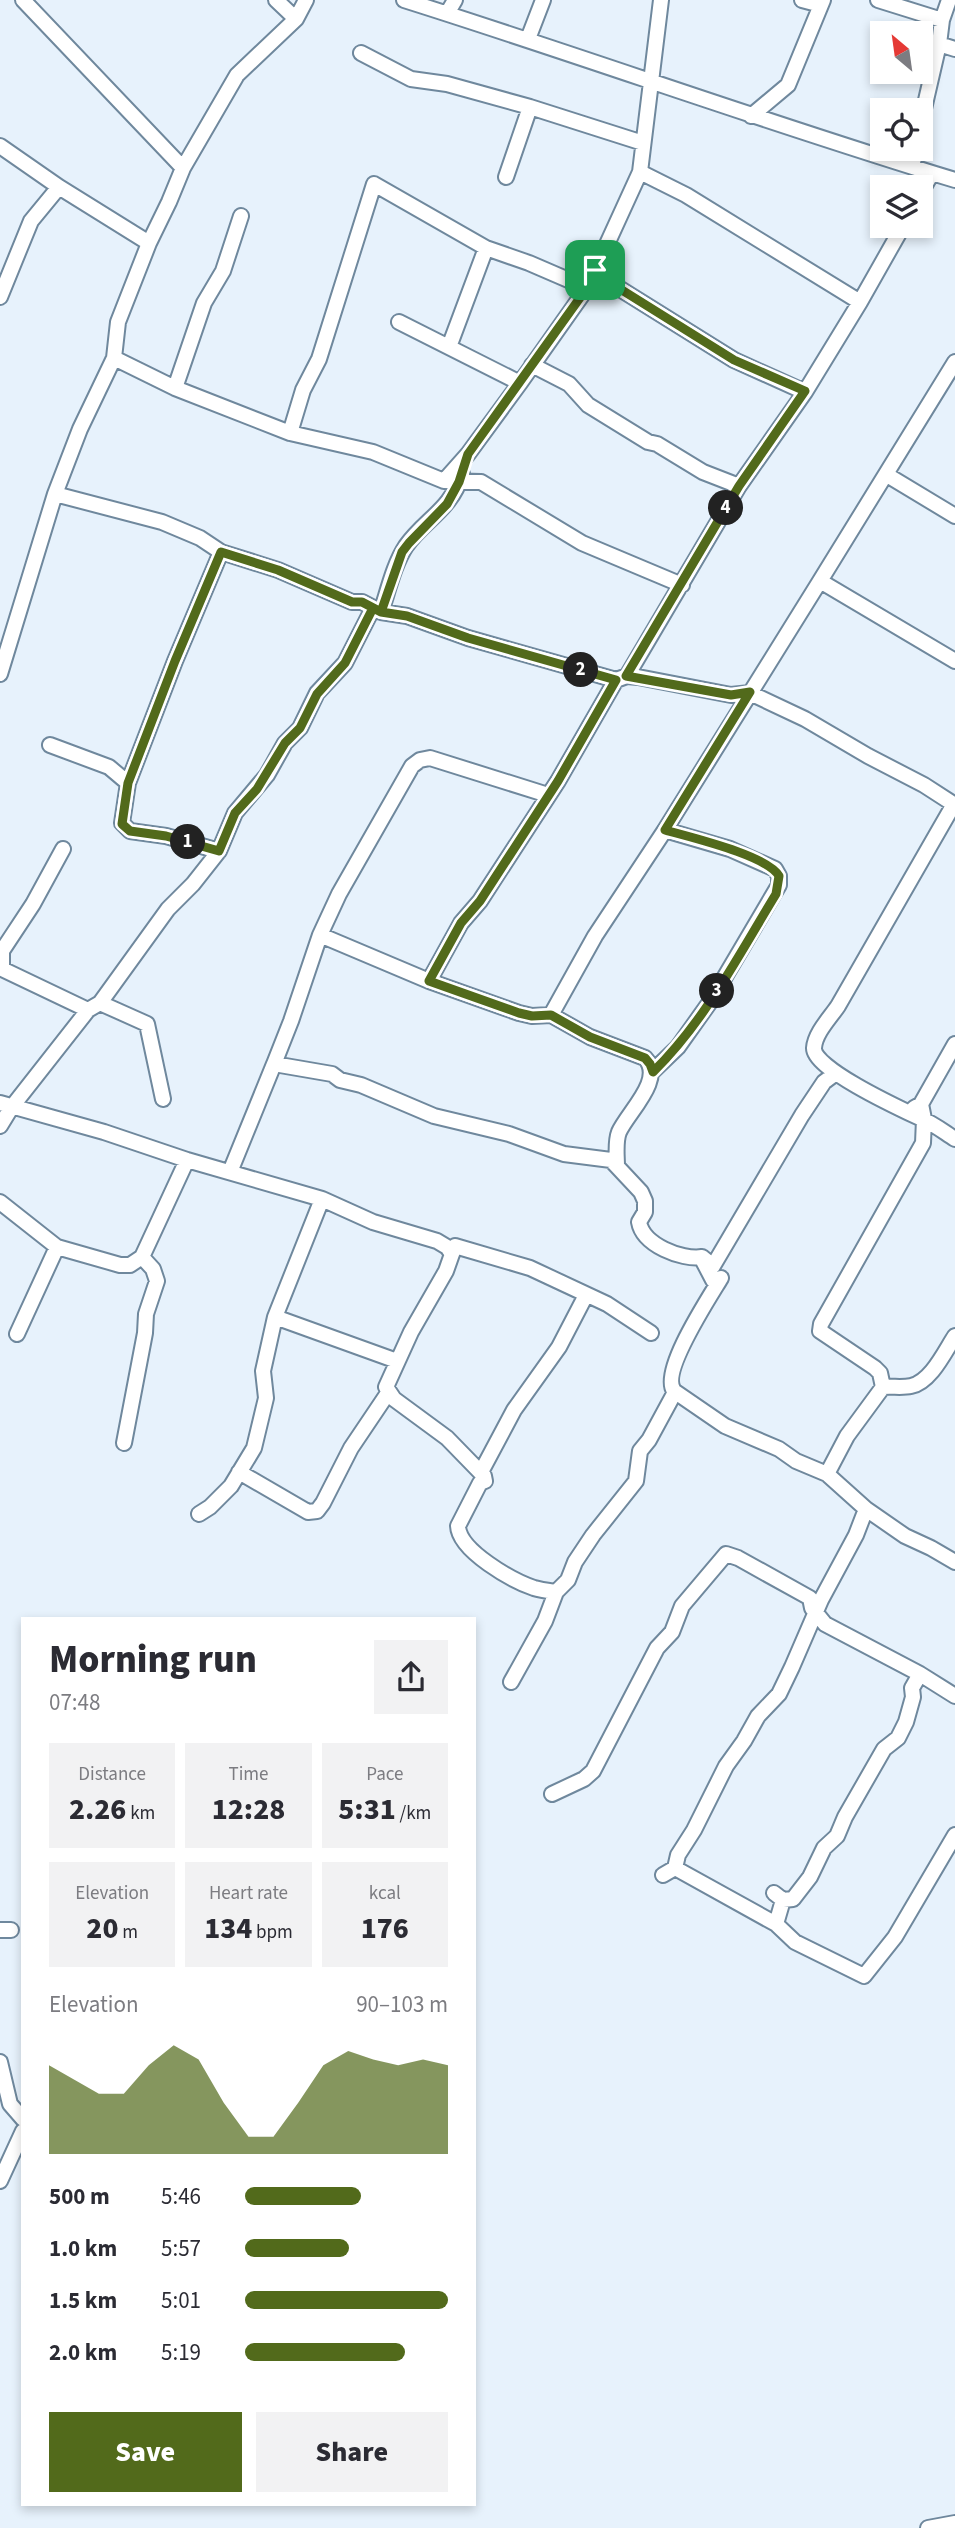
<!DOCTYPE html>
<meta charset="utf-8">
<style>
body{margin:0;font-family:"Source Sans 3",sans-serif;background:#f2f2f3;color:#2b2b33;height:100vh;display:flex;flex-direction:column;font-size:26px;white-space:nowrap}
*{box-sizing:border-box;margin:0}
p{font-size:23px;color:#7c7c81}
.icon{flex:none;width:38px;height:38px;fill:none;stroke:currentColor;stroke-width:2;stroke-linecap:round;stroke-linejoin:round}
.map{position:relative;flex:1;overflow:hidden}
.sheet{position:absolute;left:21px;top:1617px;width:455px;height:889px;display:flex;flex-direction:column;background:#fff;border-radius:0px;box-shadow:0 4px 10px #0003}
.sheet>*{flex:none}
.needle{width:46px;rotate:331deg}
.buttons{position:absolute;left:870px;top:21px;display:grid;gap:14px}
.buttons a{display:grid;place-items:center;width:63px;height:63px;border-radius:0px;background:#fff;box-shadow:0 4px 10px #0003;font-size:35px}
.pin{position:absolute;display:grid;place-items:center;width:60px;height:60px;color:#fff;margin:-30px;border-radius:14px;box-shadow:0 4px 10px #0006}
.km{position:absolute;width:35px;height:35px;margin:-18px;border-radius:50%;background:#222;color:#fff;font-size:19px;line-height:35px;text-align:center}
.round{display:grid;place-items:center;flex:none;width:74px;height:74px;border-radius:0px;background:#f2f2f3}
.headline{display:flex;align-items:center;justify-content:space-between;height:119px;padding:0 28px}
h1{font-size:38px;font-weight:800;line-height:52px}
.figures{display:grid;grid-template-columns:repeat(3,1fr);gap:10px;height:119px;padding:7px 28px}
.figures div{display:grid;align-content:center;border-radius:0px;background:#f2f2f3;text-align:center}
.figures b{font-size:30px;font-weight:800}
.figures small{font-size:19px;font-weight:400}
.figures p{font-size:19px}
.chart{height:196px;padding:14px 28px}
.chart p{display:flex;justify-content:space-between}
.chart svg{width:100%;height:126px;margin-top:7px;fill:#526a1b;opacity:.7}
.cta{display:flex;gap:14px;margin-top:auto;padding:14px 28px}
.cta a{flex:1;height:80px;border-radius:0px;background:#526a1b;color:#fff;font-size:28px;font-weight:800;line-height:80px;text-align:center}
.cta a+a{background:#f2f2f3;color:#2b2b33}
ul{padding:0 28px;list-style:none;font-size:23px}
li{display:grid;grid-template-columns:112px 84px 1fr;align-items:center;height:52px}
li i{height:18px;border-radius:9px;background:#526a1b}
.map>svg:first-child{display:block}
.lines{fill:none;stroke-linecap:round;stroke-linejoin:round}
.minor-casing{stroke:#6f889d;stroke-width:18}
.minor{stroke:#fff;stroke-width:14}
.route-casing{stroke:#fff;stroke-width:14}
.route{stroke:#526a1b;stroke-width:9}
</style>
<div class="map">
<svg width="955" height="2528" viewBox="0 0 955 2528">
<rect width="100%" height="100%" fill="#e7f2fc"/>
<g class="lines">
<g class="minor-casing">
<path id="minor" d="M23 0 183 168
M276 0 296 19
M404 0C588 58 770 124 955 180
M802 0 821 5
M878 0 942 20
M448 12 455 0
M528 39 543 0
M939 44 955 49
M361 53 411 79 447 84 530 107 643 143
M751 116 788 85 823 0
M920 126 939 44 942 20 949 0
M0 146 59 187 149 243
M912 167 916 149
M640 172 686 195 860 302
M506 177 530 107
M920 194 932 173
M486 248 529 263 587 288
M595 270 601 277 734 360 805 392
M0 297 31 221 59 187
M399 322 520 383
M114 358 175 388 290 433 373 452 444 481 481 482 582 543 682 585
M955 362 820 581 955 661
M532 365 569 384 588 405 648 442 657 444 703 472 739 486
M175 388 204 303 223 271 241 216
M290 433 303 390 319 359 374 184 486 248 449 347
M887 475 955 516
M444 481 468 454 520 383 587 288 640 172 661 0
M55 494 162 522 200 538 221 552 278 570 352 602H362L381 612 407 616 468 638 616 680 627 676 638 677 731 695 750 693 805 719 868 756 924 785 955 805
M381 612C388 591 394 564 406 546 425 519 451 510 462 474
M0 674 55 494 80 429 114 358 118 322 149 243 169 202 183 168 237 75 296 19 306 0
M627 676 739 486 805 392 860 302 903 226
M50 745 109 767 128 783 122 823 130 831 166 836 219 851
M128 783 175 661 221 552
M548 795 430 758 420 760 412 766 339 894 320 935 291 1021 274 1064 332 1074 340 1080 361 1085 434 1116 509 1134 564 1154 611 1160 641 1192 645 1201V1212L639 1222C643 1245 681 1260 702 1257L713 1266 802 1115 824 1082 836 1073
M954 804 838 1006C830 1018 815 1033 814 1048 813 1069 903 1110 922 1119 934 1124 944 1132 955 1139
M320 935 429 981 519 1013 532 1016 551 1015 590 1037 645 1058C665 1079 628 1112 619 1132 615 1142 617 1156 617 1166
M0 968 88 1010 100 1003 168 909 193 884 219 851 235 813 267 775 285 743 300 728 317 693 345 663 373 608
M2 969V951L33 904 63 849
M429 981 461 923 480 901 558 781 616 680
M100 1003 147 1024 163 1099
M551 1015 595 936 665 830 820 581
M653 1071 678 1047 710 1002 779 885V876L775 869 730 849 665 830
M0 1103 104 1132 187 1160 322 1199 373 1222 437 1241 447 1247 452 1254 446 1271 411 1332 386 1387 394 1399 447 1438 484 1476 485 1481 480 1483 458 1526C459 1551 513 1581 534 1588 541 1590 549 1591 556 1592
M914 1108 921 1104 955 1044
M0 1126 11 1108 88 1010
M230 1172 274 1064
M0 1202 57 1247 120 1265H130L142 1257 187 1160
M452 1254 455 1246 530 1268 607 1304 651 1333
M702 1259 713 1280 721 1278C709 1298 660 1372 674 1391L725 1426 779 1449 796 1461 827 1474 866 1509 905 1536 931 1548 955 1562
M275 1317 397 1361
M17 1334 57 1247
M883 1387C892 1386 902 1388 911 1386 931 1382 945 1351 955 1336
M124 1443 145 1333 146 1314 157 1281 153 1269 142 1257
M239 1472 308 1512 317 1511 323 1503 351 1448 388 1393
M481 1472 514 1410 559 1347 586 1295
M827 1474 847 1436 883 1387 880 1373 875 1368 820 1331 821 1324 923 1143 924 1119 921 1104
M199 1514 210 1507 231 1486 254 1448 266 1398 263 1371 275 1317 322 1199
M920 1674 955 1696
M511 1682 545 1621 556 1592 568 1580 575 1562 593 1535 636 1481 640 1451 649 1440 675 1392
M552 1794 584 1779 593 1771 657 1648 672 1632 682 1606 726 1554 738 1558 810 1598 812 1608 825 1624 920 1674 912 1688 913 1697 906 1722 898 1738 884 1749 845 1817 837 1836 824 1848 810 1877 793 1899 783 1900 774 1893
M675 1868 776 1924
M663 1875 675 1868 678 1855 694 1830 726 1766 744 1741 758 1716 779 1694 792 1667 821 1600 856 1535 866 1509
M783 1900 776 1924 795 1942 864 1976 895 1937 955 1835
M0 1930H11
M0 2062 10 2104 23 2119
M0 2181 23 2131
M928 2528 955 2523"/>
</g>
<use href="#minor" class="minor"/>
</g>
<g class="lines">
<g class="route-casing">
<path id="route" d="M595 270 587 288 468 454 459 482 447 504 409 543 402 552 381 612 373 608 345 663 317 694 300 728 285 743 257 789 235 813 219 851 166 836 130 831 122 824 128 783 175 661 221 552 278 570 352 602H362L381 612 407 616 468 638 616 680 558 781 480 901 461 923 429 981 519 1013 532 1016 551 1015 590 1037 645 1058 650 1064 653 1072C705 1021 738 956 776 894L779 876C767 855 689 837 665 830L750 692 731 695 626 676 739 486 805 391 734 360 601 277 595 270"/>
</g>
<use href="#route" class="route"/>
</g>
</svg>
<div class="buttons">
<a><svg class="needle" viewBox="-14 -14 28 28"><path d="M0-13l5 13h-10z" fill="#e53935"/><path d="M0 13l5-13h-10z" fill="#7c7c81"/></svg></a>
<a><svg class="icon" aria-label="locate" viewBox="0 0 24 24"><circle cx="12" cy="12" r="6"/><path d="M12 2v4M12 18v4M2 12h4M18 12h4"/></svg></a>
<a><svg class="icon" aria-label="layers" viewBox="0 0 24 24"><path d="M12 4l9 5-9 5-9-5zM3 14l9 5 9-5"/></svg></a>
</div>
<div class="pin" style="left:595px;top:270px;background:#1e9e55"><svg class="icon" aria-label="arrive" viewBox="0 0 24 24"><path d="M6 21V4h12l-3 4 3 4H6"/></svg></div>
<b class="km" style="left:188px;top:842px">1</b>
<b class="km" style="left:581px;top:670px">2</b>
<b class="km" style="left:717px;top:991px">3</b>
<b class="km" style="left:726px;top:508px">4</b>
<section class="sheet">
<div class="headline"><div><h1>Morning run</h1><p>07:48</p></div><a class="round"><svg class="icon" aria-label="share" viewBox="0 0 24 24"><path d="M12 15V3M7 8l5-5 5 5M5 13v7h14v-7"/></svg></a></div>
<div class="figures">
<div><p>Distance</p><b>2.26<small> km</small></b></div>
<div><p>Time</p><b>12:28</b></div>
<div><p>Pace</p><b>5:31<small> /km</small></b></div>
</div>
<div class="figures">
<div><p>Elevation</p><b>20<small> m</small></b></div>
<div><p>Heart rate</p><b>134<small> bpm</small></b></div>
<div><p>kcal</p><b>176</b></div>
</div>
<div class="chart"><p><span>Elevation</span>90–103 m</p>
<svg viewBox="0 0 160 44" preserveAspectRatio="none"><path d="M0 44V13L10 18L20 23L30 23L40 13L50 6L60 11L70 26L80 38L90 38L100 26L110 13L120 8L130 11L140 13L150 11L160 13V44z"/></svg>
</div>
<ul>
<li><b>500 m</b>5:46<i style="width:57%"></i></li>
<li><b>1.0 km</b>5:57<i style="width:51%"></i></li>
<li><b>1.5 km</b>5:01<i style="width:100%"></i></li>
<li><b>2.0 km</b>5:19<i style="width:79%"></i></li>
</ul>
<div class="cta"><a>Save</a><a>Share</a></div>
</section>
</div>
